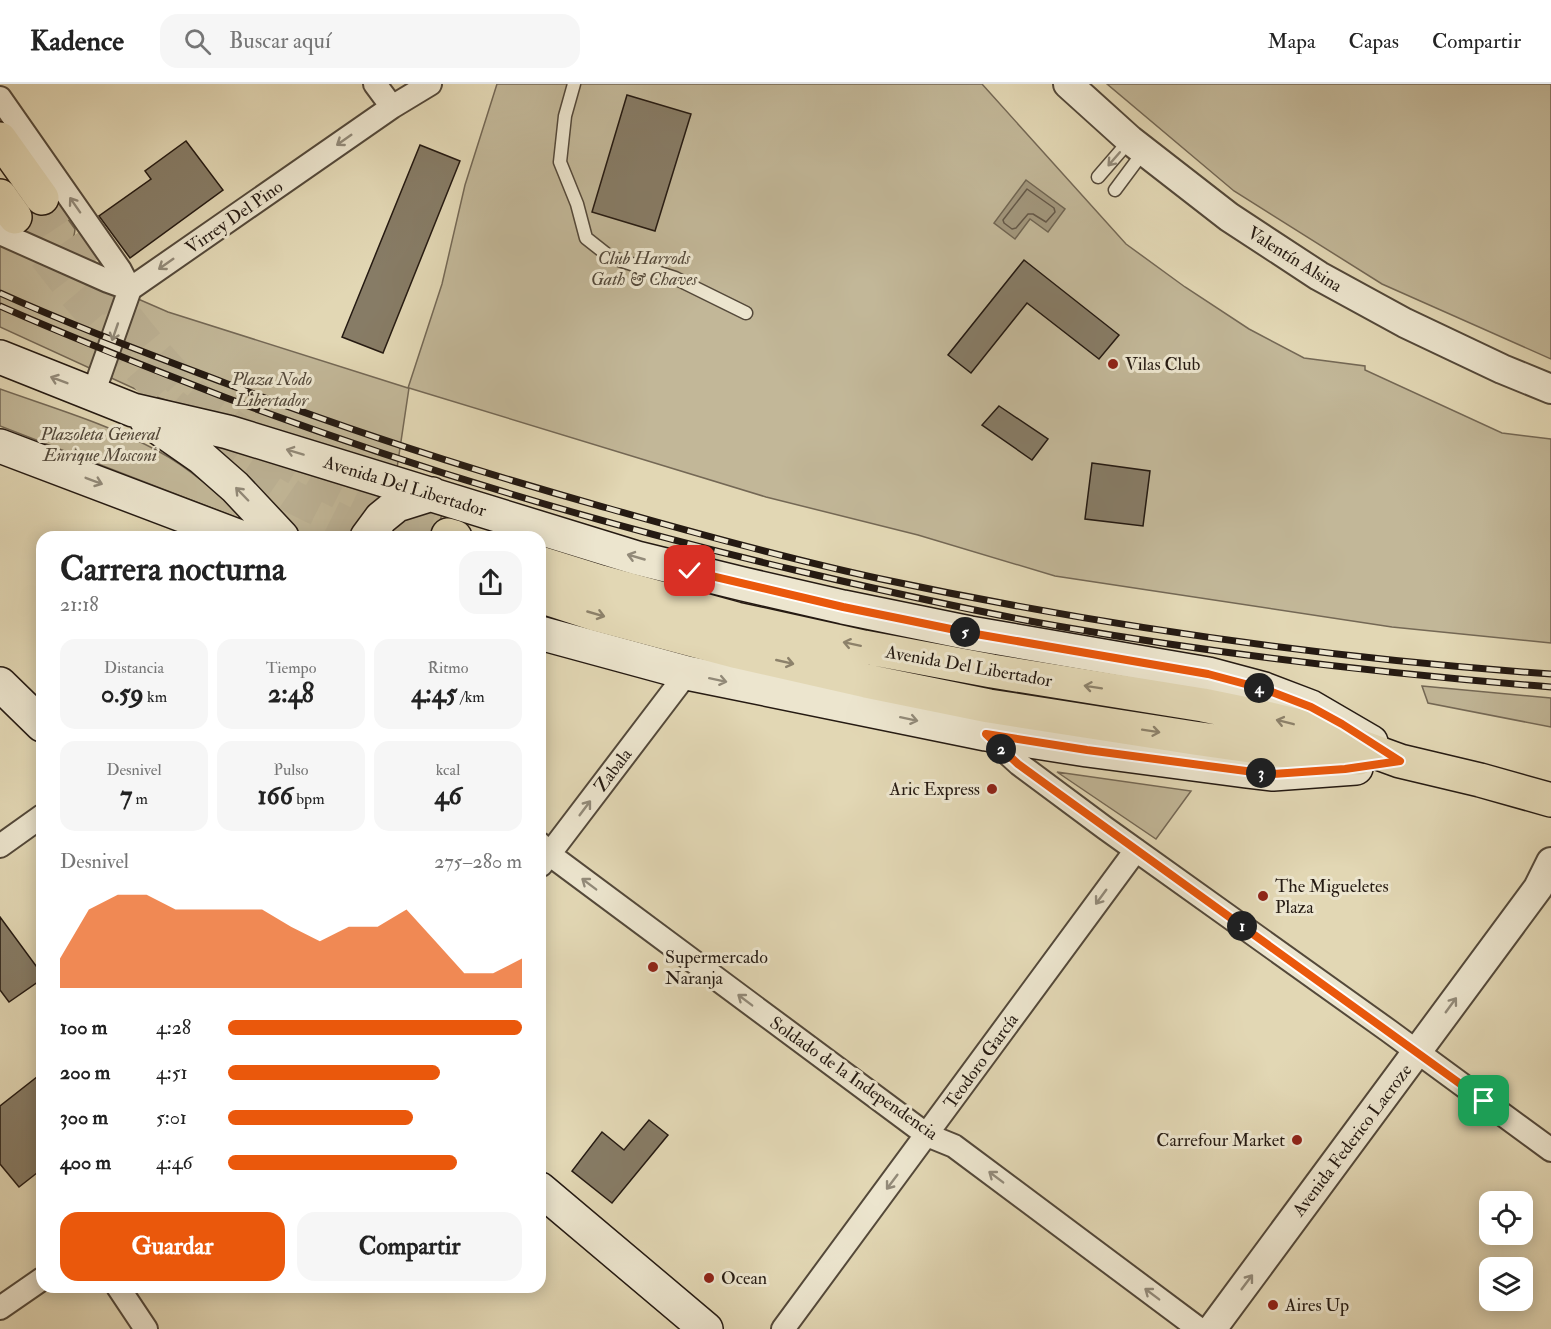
<!DOCTYPE html>
<html lang="es">
<meta charset="utf-8">
<style>
body{margin:0;font-family:"IM FELL Double Pica",serif;background:#f6f6f6;color:#222;height:100vh;display:flex;flex-direction:column;font-size:22px;white-space:nowrap}
*{box-sizing:border-box;margin:0}
p{font-size:20px;color:#767676}
.icon{flex:none;width:33px;height:33px;fill:none;stroke:currentColor;stroke-width:2;stroke-linecap:round;stroke-linejoin:round}
.map{position:relative;flex:1;overflow:hidden}
.details{position:absolute;left:36px;top:447px;width:510px;height:762px;display:flex;flex-direction:column;background:#fff;border-radius:18px;box-shadow:0 3px 15px #0003}
.details>*{flex:none}
.tools{position:absolute;left:1479px;top:1107px;display:grid;gap:12px}
.tools a{display:grid;place-items:center;width:54px;height:54px;border-radius:12px;background:#fff;box-shadow:0 3px 15px #0003;font-size:30px}
.pin{position:absolute;display:grid;place-items:center;width:51px;height:51px;color:#fff;margin:-26px;border-radius:12px;box-shadow:0 3px 9px #0006}
.km{position:absolute;width:30px;height:30px;margin:-15px;border-radius:50%;background:#222;color:#fff;font-size:16px;line-height:30px;text-align:center}
.round{display:grid;place-items:center;flex:none;width:63px;height:63px;border-radius:18px;background:#f6f6f6}
.headline{display:flex;align-items:center;justify-content:space-between;height:102px;padding:0 24px}
h1{font-size:33px;font-weight:800;line-height:45px}
.stats{display:grid;grid-template-columns:repeat(3,1fr);gap:9px;height:102px;padding:6px 24px}
.stats div{display:grid;align-content:center;border-radius:15px;background:#f6f6f6;text-align:center}
.stats b{font-size:26px;font-weight:800}
.stats small{font-size:16px;font-weight:400}
.stats p{font-size:16px}
.chart{height:168px;padding:12px 24px}
.chart p{display:flex;justify-content:space-between}
.chart svg{width:100%;height:108px;margin-top:6px;fill:#ea580c;opacity:.7}
.button{display:flex;gap:12px;margin-top:auto;padding:12px 24px}
.button a{flex:1;height:69px;border-radius:18px;background:#ea580c;color:#fff;font-size:24px;font-weight:800;line-height:69px;text-align:center}
.button a+a{background:#f6f6f6;color:#222}
ul{padding:0 24px;list-style:none;font-size:20px}
li{display:grid;grid-template-columns:96px 72px 1fr;align-items:center;height:45px}
li i{height:15px;border-radius:8px;background:#ea580c}
header{display:flex;align-items:center;gap:36px;box-sizing:border-box;height:84px;padding:0 30px;background:#fff;border-bottom:2px solid #e0e0e0}
header strong{font-size:28px}
nav{display:flex;gap:33px;margin-inline-start:auto;font-size:21px}
.search{width:420px;height:54px;background:#f6f6f6;display:flex;align-items:center;gap:15px;box-sizing:border-box;padding:0 21px;border-radius:18px;color:#767676;font-size:22px}
.map>svg:first-child{display:block}
.green{fill:#c2b798;stroke:#746855;stroke-width:1.5}
.water{fill:#a2977d;stroke:#706552;stroke-width:1.5}
.lines{fill:none;stroke-linecap:round;stroke-linejoin:round}
.shore{stroke:#645848;stroke-width:1.5}
.building{fill:#877c66;stroke:#251a12;stroke-width:1.5}
.primary-tunnel{stroke:#bcb194;stroke-width:33;stroke-dasharray:33 16;stroke-linecap:butt}
.service-casing{stroke:#54493a;stroke-width:15}
.minor-casing{stroke:#54493a;stroke-width:26}
.tertiary-casing{stroke:#54493a;stroke-width:32}
.secondary-casing{stroke:#251a12;stroke-width:36}
.primary-casing{stroke:#251a12;stroke-width:36}
.service{stroke:#ece5ce;stroke-width:12}
.minor{stroke:#ece5ce;stroke-width:22}
.tertiary{stroke:#ece5ce;stroke-width:28}
.secondary{stroke:#ece5ce;stroke-width:33}
.primary{stroke:#e2d7b4;stroke-width:33}
.rail-casing{stroke:#251a12;stroke-width:7}
.rail{stroke:#ece5ce;stroke-width:4.5;stroke-dasharray:14;stroke-linecap:butt}
.oneway{stroke:#928a79}
.oneway2{stroke:#8d826b}
.route-casing{stroke:#fff;stroke-width:12}
.route{stroke:#ea580c;stroke-width:8}
.poi-dot{fill:#8f2418;stroke:#ece5ce;stroke-width:2}
.labels{text-anchor:middle;stroke-width:6;stroke-linejoin:round;paint-order:stroke}
.street-label{font-size:18px;fill:#251a12;stroke:#ece5ce}
.park-label{font-size:18px;font-style:italic;fill:#54493a;stroke:#ece5ce}
.poi-label{font-size:18px;fill:#251a12;stroke:#ece5ce;text-anchor:start}
</style>
<header>
<strong>Kadence</strong>
<div class="search"><svg class="icon" aria-label="search" viewBox="0 0 24 24"><circle cx="10" cy="10" r="6"/><path d="M15 15l6 6"/></svg>Buscar aquí</div>
<nav><a>Mapa</a><a>Capas</a><a>Compartir</a></nav>
</header>
<div class="map">
<svg width="1551" height="1245" viewBox="0 0 1551 1245">
<rect width="100%" height="100%" fill="#e2d7b4"/>
<filter id="stains"><feTurbulence type="fractalNoise" baseFrequency=".00333" numOctaves="4"/><feColorMatrix values="0 0 0 0 .2 0 0 0 0 .09 0 0 0 0 .02 0 0 0 .5 -.17"/></filter>
<radialGradient id="worn" r=".72"><stop offset=".6" stop-color="#630" stop-opacity="0"/><stop offset="1" stop-color="#630" stop-opacity=".3"/></radialGradient>
<path class="green" d="M497 0H982L1126 160 1185 203 1249 245 1304 274 1365 282V286L1502 349 1551 355V559L1392 543 1055 492 918 451 766 413 409 304 397 384 263 347 144 309 0 243V155L168 228 408 304 442 200 465 101Z
M1107 0H1551V275L1382 200 1234 107Z
M50 110 75 145C74 158 70 159 59 164L5 145Z
M0 305C53 324 108 340 158 367 192 385 220 412 248 438L0 342Z
M200 353 379 410V416L364 432 349 453H301L251 400Z
M428 427 443 428 434 453H379L390 440Z
M1422 602 1551 614V643L1428 619Z
M1057 688 1191 707 1156 755Z"/>
<path class="water" d="M1026 96 1065 125 1048 148 1030 135 1015 155 994 139Z"/>
<g class="lines">
<path class="shore" d="M1027 105 1054 124 1055 128 1046 138 1033 130H1028L1016 144 1012 145 1004 139 1003 136Z"/>
</g>
<path class="building" d="M627 11 691 30 655 147 592 128Z
M186 57 223 106 130 174 99 132 151 95 145 87Z
M420 61 460 77 383 269 342 253Z
M1024 176 1119 251 1099 275 1027 219 971 289 948 271Z
M999 322 1048 355 1032 376 982 341Z
M1092 379 1150 387 1143 442 1085 435Z
M0 833 42 890V895L9 918 0 906Z
M42 989V1085L19 1103 0 1080V1022Z
M649 1036 668 1051 612 1119 572 1087 602 1048 624 1066Z"/>
<g class="lines">
<path class="primary-tunnel" d="M42 114C86 179 130 245 185 302 193 311 203 318 212 326 262 367 319 401 379 427 401 437 425 443 448 451
M15 133 75 210 165 314 204 348 242 378 293 413 373 453"/>
<g class="service-casing">
<path id="service" d="M574 0 565 32 560 78 577 120 586 154 610 173 675 194 746 229
M1098 93 1130 56
M1115 106 1144 67"/>
</g>
<g class="minor-casing">
<path id="minor" d="M375 0 392 23
M0 14 120 186 130 205
M0 149 108 197 130 205
M93 310 130 205 392 23 430 0
M986 650 1019 680 1105 744 1389 947 1551 1066
M540 760 549 770 927 1051 954 1062 1199 1245
M0 762 42 732
M541 781 687 589
M118 1203 146 1245
M0 1224 42 1195
M783 1245 1136 766"/>
</g>
<g class="tertiary-casing">
<path id="tertiary" d="M1068 0 1130 56 1229 133 1319 192 1405 239 1502 285 1551 305
M1212 1245 1538 804 1551 778"/>
</g>
<g class="secondary-casing">
<path id="secondary" d="M0 273 133 326 228 348 637 474 743 500 843 523 970 549 1208 590 1264 605 1311 623 1371 658
M146 335 202 374 235 403 282 453
M0 362 240 453
M367 453 381 434 397 421 432 410
M540 549 687 589 986 650 1087 666 1246 687 1273 690 1356 684
M0 600 42 641
M540 1105 706 1245"/>
</g>
<g class="primary-casing">
<path id="primary" d="M0 55 42 114
M0 112 15 133
M448 451 455 453
M540 479 601 498 736 535 864 563 992 587 1203 621 1266 634 1312 645 1400 677 1480 696 1551 716
M540 512 595 530 738 568 866 597 989 622 1194 654 1307 670 1359 674"/>
</g>
<use href="#service" class="service"/>
<use href="#minor" class="minor"/>
<use href="#tertiary" class="tertiary"/>
<use href="#secondary" class="secondary"/>
<use href="#primary" class="primary"/>
<g class="rail-casing">
<path id="rail" d="M0 209C73 242 149 270 225 299 350 347 478 388 607 424 698 450 789 475 881 495 1102 542 1326 574 1551 590
M0 222C74 255 149 284 224 313 413 384 606 442 803 488 889 508 976 528 1063 543 1225 571 1387 590 1551 603"/>
</g>
<use href="#rail" class="rail"/>
</g>
<defs><path id="oneway-shaft" d="M-6 0H5M1.5-3L5.5 0L1.5 3" fill="none" stroke-width="1.6" stroke-linecap="round" stroke-linejoin="round" transform="scale(1.5)"/></defs>
<g class="oneway">
<use href="#oneway-shaft" transform="translate(344 56) rotate(145)"/>
<use href="#oneway-shaft" transform="translate(1114 75) rotate(131)"/>
<use href="#oneway-shaft" transform="translate(75 121) rotate(-125)"/>
<use href="#oneway-shaft" transform="translate(166 180) rotate(145)"/>
<use href="#oneway-shaft" transform="translate(115 248) rotate(109)"/>
<use href="#oneway-shaft" transform="translate(59 296) rotate(-159)"/>
<use href="#oneway-shaft" transform="translate(295 368) rotate(-163)"/>
<use href="#oneway-shaft" transform="translate(94 397) rotate(21)"/>
<use href="#oneway-shaft" transform="translate(242 410) rotate(-134)"/>
<use href="#oneway-shaft" transform="translate(636 473) rotate(-164)"/>
<use href="#oneway-shaft" transform="translate(718 596) rotate(12)"/>
<use href="#oneway-shaft" transform="translate(909 635) rotate(12)"/>
<use href="#oneway-shaft" transform="translate(585 724) rotate(-53)"/>
<use href="#oneway-shaft" transform="translate(589 800) rotate(-143)"/>
<use href="#oneway-shaft" transform="translate(1101 813) rotate(126)"/>
<use href="#oneway-shaft" transform="translate(745 916) rotate(-143)"/>
<use href="#oneway-shaft" transform="translate(1451 921) rotate(-54)"/>
<use href="#oneway-shaft" transform="translate(996 1093) rotate(-143)"/>
<use href="#oneway-shaft" transform="translate(892 1098) rotate(127)"/>
<use href="#oneway-shaft" transform="translate(1247 1198) rotate(-53)"/>
<use href="#oneway-shaft" transform="translate(1152 1210) rotate(-143)"/>
</g>
<g class="oneway2">
<use href="#oneway-shaft" transform="translate(596 530) rotate(16)"/>
<use href="#oneway-shaft" transform="translate(852 560) rotate(-168)"/>
<use href="#oneway-shaft" transform="translate(785 578) rotate(13)"/>
<use href="#oneway-shaft" transform="translate(1093 603) rotate(-171)"/>
<use href="#oneway-shaft" transform="translate(1285 638) rotate(-166)"/>
<use href="#oneway-shaft" transform="translate(1151 647) rotate(9)"/>
</g>
<g class="lines">
<g class="route-casing">
<path id="route" d="M690 487 843 523 907 536 970 549 1208 590 1264 605 1311 623 1342 640 1400 677 1345 685 1273 690 1246 687 1087 666 986 650 1018 680 1062 712 1484 1017"/>
</g>
<use href="#route" class="route"/>
</g>
<g class="poi-dot">
<circle cx="1113" cy="280" r="6"/>
<circle cx="992" cy="705" r="6"/>
<circle cx="1263" cy="812" r="6"/>
<circle cx="653" cy="883" r="6"/>
<circle cx="1297" cy="1056" r="6"/>
<circle cx="709" cy="1194" r="6"/>
<circle cx="1273" cy="1221" r="6"/>
</g>
<g class="labels">
<g class="street-label">
<text transform="translate(234 133) rotate(-35)" y="6">Virrey Del Pino</text>
<text transform="translate(1295 175) rotate(32)" y="6">Valentín Alsina</text>
<text transform="translate(405 402) rotate(17)" y="6">Avenida Del Libertador</text>
<text transform="translate(969 582) rotate(10)" y="6">Avenida Del Libertador</text>
<text transform="translate(613 686) rotate(-53)" y="6">Zabala</text>
<text transform="translate(981 977) rotate(-54)" y="6">Teodoro García</text>
<text transform="translate(854 994) rotate(35)" y="6">Soldado de la Independencia</text>
<text transform="translate(1352 1056) rotate(-53)" y="6">Avenida Federico Lacroze</text>
</g>
<g class="park-label">
<text x="644" y="180">Club Harrods<tspan x="644" dy="21">Gath &amp; Chaves</tspan></text>
<text x="272" y="301">Plaza Nodo<tspan x="272" dy="21">Libertador</tspan></text>
<text x="100" y="356">Plazoleta General<tspan x="100" dy="21">Enrique Mosconi</tspan></text>
</g>
<g class="poi-label">
<text x="1125" y="286">Vilas Club</text>
<text x="980" y="711" text-anchor="end">Aric Express</text>
<text x="1275" y="808">The Migueletes<tspan x="1275" dy="21">Plaza</tspan></text>
<text x="665" y="879">Supermercado<tspan x="665" dy="21">Naranja</tspan></text>
<text x="1285" y="1062" text-anchor="end">Carrefour Market</text>
<text x="721" y="1200">Ocean</text>
<text x="1285" y="1227">Aires Up</text>
</g>
</g>
<rect width="100%" height="100%" filter="url(#stains)"/>
<rect width="100%" height="100%" fill="url(#worn)"/>
</svg>
<div class="tools">
<a><svg class="icon" aria-label="locate" viewBox="0 0 24 24"><circle cx="12" cy="12" r="6"/><path d="M12 2v4M12 18v4M2 12h4M18 12h4"/></svg></a>
<a><svg class="icon" aria-label="layers" viewBox="0 0 24 24"><path d="M12 4l9 5-9 5-9-5zM3 14l9 5 9-5"/></svg></a>
</div>
<div class="pin" style="left:1484px;top:1017px;background:#1e9e55"><svg class="icon" aria-label="arrive" viewBox="0 0 24 24"><path d="M6 21V4h12l-3 4 3 4H6"/></svg></div>
<div class="pin" style="left:690px;top:487px;background:#d93025"><svg class="icon" aria-label="check" viewBox="0 0 24 24"><path d="M5 12l5 5 9-10"/></svg></div>
<b class="km" style="left:1242px;top:842px">1</b>
<b class="km" style="left:1001px;top:665px">2</b>
<b class="km" style="left:1261px;top:689px">3</b>
<b class="km" style="left:1259px;top:604px">4</b>
<b class="km" style="left:965px;top:548px">5</b>
<section class="details">
<div class="headline"><div><h1>Carrera nocturna</h1><p>21:18</p></div><a class="round"><svg class="icon" aria-label="share" viewBox="0 0 24 24"><path d="M12 15V3M7 8l5-5 5 5M5 13v7h14v-7"/></svg></a></div>
<div class="stats">
<div><p>Distancia</p><b>0.59<small> km</small></b></div>
<div><p>Tiempo</p><b>2:48</b></div>
<div><p>Ritmo</p><b>4:45<small> /km</small></b></div>
</div>
<div class="stats">
<div><p>Desnivel</p><b>7<small> m</small></b></div>
<div><p>Pulso</p><b>166<small> bpm</small></b></div>
<div><p>kcal</p><b>46</b></div>
</div>
<div class="chart"><p><span>Desnivel</span>275–280 m</p>
<svg viewBox="0 0 160 44" preserveAspectRatio="none"><path d="M0 44V32L10 12L20 6L30 6L40 12L50 12L60 12L70 12L80 19L90 25L100 19L110 19L120 12L130 25L140 38L150 38L160 32V44z"/></svg>
</div>
<ul>
<li><b>100 m</b>4:28<i style="width:100%"></i></li>
<li><b>200 m</b>4:51<i style="width:72%"></i></li>
<li><b>300 m</b>5:01<i style="width:63%"></i></li>
<li><b>400 m</b>4:46<i style="width:78%"></i></li>
</ul>
<div class="button"><a>Guardar</a><a>Compartir</a></div>
</section>
</div>
